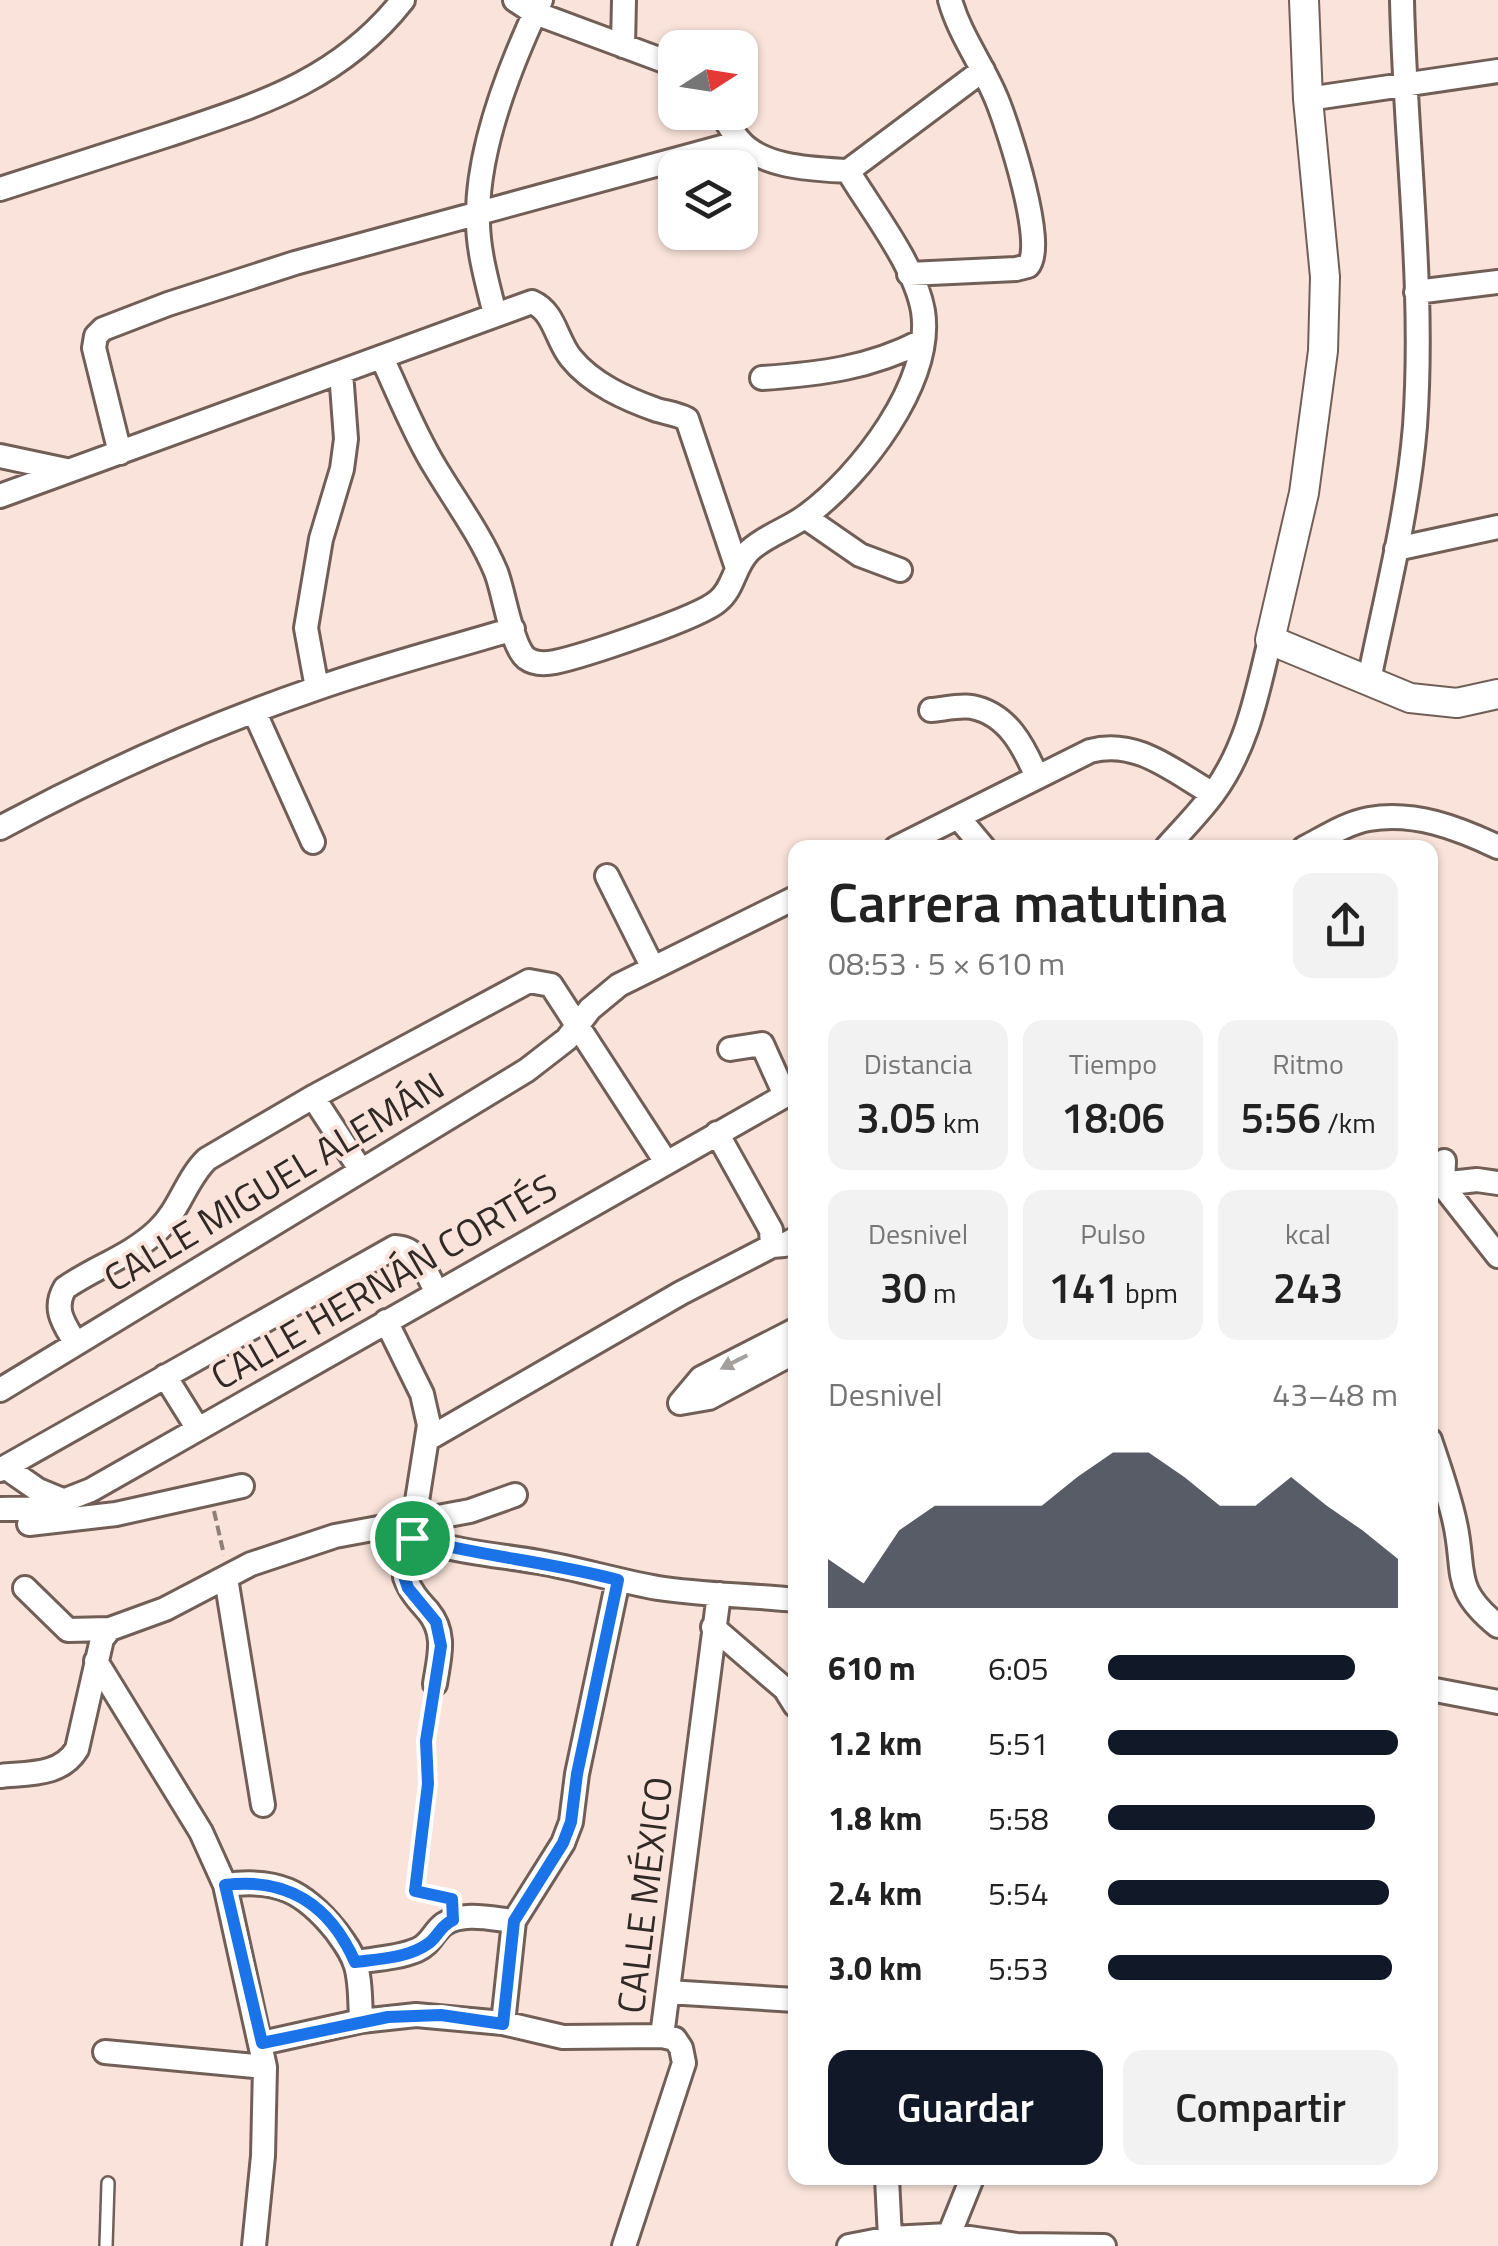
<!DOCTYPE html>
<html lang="es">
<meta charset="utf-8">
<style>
body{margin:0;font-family:"Titillium Web",sans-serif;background:#f2f2f2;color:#222;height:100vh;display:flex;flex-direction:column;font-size:38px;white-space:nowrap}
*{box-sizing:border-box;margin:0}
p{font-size:32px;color:#767676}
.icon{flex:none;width:55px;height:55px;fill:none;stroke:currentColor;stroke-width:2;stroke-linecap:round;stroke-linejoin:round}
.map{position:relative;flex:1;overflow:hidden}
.panel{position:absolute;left:788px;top:840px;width:650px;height:1345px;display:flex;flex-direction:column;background:#fff;border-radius:20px;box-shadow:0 2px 8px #0004}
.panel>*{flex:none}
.needle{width:65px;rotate:78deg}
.fabs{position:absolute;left:658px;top:30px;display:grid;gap:20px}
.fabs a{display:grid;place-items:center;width:100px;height:100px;border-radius:20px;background:#fff;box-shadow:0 2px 8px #0004;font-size:50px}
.pin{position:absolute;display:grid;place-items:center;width:85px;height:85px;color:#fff;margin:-42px;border:5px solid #fff;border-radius:50%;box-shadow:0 2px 10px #0007}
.round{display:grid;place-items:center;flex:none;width:105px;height:105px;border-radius:20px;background:#f2f2f2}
.head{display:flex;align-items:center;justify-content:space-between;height:170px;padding:0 40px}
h1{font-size:55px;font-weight:600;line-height:75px}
.stats{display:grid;grid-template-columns:repeat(3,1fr);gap:15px;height:170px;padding:10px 40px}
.stats div{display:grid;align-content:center;border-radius:20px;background:#f2f2f2;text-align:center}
.stats b{font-size:42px;font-weight:600}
.stats small{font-size:28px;font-weight:400}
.stats p{font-size:28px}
.chart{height:280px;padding:20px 40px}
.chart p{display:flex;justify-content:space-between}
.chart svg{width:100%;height:180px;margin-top:10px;fill:#111827;opacity:.7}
.button{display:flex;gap:20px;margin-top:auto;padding:20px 40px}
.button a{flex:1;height:115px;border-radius:20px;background:#111827;color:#fff;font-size:40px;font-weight:600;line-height:115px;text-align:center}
.button a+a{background:#f2f2f2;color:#222}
ul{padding:0 40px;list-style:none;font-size:32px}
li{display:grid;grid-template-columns:160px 120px 1fr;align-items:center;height:75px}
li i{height:25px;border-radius:12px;background:#111827}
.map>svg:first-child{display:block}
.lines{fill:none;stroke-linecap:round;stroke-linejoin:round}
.service-casing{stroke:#715f57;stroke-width:16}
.minor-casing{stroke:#715f57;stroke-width:28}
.tertiary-casing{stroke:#715f57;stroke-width:32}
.path{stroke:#8e8079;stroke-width:4;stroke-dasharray:10 5;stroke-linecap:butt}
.service{stroke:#fff;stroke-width:11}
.minor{stroke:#fff;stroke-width:22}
.tertiary{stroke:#fff;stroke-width:28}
.oneway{fill:#a29f9d}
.route-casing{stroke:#fff;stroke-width:20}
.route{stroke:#1a73e8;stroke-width:12}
.labels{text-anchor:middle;stroke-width:8;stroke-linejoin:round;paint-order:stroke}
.street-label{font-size:38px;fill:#312925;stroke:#f9e3da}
</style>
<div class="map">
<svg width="1498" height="2246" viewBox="0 0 1498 2246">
<rect width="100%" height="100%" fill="#f9e3da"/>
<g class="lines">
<g class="service-casing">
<path id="service" d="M106 2246 108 2183"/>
</g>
<g class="minor-casing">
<path id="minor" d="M515 0 535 13 675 65
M623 46 624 0
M1308 99 1498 71
M721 112C727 122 732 132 739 140 762 168 814 169 848 171L983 70
M0 189C56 171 112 153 168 135 261 104 340 80 403 0
M909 274 1016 269 1028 266C1047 246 1008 127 997 100 983 65 960 36 950 0
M1416 292 1498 282
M495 314C487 282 477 248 478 215 478 146 512 61 541 0
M382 358C399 394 414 433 435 467 456 502 480 534 496 572 504 592 511 645 526 658 534 664 545 664 555 662 583 656 699 618 718 601 734 588 734 566 749 551 766 535 789 529 807 515 860 476 934 382 923 311 915 265 872 211 848 171
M762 378C820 374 870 368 922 341
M120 453 94 348 96 336 103 329 168 304 295 263 740 142
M0 456 66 470
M0 496 532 302C555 312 556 340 571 358 592 384 626 399 657 410 668 413 677 414 687 419L736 565
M805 517 860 555 900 570
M1396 549 1498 527
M1369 680C1386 596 1408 512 1415 426 1425 285 1405 141 1402 0
M317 688 306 628 321 539 342 469 346 439 341 372
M931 710C943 709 960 705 972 707 1008 714 1024 747 1037 777
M254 711 313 842
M958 817 984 848
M0 828C100 774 207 726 315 689 380 666 447 649 513 629
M896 848 1090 751C1137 738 1174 772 1213 794
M1166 848C1182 830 1199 813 1213 794 1247 748 1257 694 1270 640
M1304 848C1324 838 1346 823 1369 819 1414 811 1458 828 1498 847
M607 876 653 968
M730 1049 762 1044 785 1095
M313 1097 360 1169
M717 1133 771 1230 772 1246
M1444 1161 1443 1186 1498 1256
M1432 1185 1477 1180 1498 1183
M386 1321 422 1394 429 1425 405 1577C410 1591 418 1600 428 1611 447 1634 439 1657 435 1684
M76 1344C65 1325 52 1310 65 1288 95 1267 131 1256 158 1230 180 1209 186 1179 207 1159L313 1097 529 981 551 985 666 1162
M165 1376 198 1429
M0 1390 527 1070 567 1039 590 1009 619 985 795 898
M680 1403 701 1378 795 1330
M680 1403 709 1398 795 1352
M428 1439 681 1293 772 1246 784 1245 795 1239
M1430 1440C1439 1467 1449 1495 1455 1523 1466 1573 1451 1588 1498 1626
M5 1467 38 1490 67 1502
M0 1470 395 1247C420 1248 426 1273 437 1293
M0 1509 45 1508 91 1490 795 1090
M29 1524 116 1514 242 1486
M392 1525C436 1552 488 1553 539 1562 579 1569 618 1581 658 1588 703 1595 749 1595 795 1600
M226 1578 263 1805
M25 1588 68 1630 110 1629 165 1609 251 1564 335 1536 470 1511 515 1495
M713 1627 785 1689 795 1705
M96 1661 201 1832 225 1885 265 2067 263 2156 254 2246
M1430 1689 1498 1702
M0 1776C28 1773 61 1776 77 1749L102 1639 110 1629
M225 1885C277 1878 304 1891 336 1931 344 1942 352 1952 356 1966 361 1983 360 2003 361 2021
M355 1962C375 1959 398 1958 417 1950 431 1944 433 1932 444 1924 463 1911 493 1919 514 1921
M668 1992 795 2000
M503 2023 514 1921 563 1843 571 1822 577 1774 618 1580
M662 2036 719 1594
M262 2043 361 2021 416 2015 503 2023 563 2037 662 2036 675 2039 681 2048 684 2063 624 2246
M105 2052 265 2067
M887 2178 890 2238
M949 2235 972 2178
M849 2246 890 2238 949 2235 1017 2245 1104 2246"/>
</g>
<g class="tertiary-casing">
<path id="tertiary" d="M1304 0 1308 99 1325 277 1323 351 1304 493 1270 640 1410 698 1457 703 1498 694"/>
</g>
<path class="path" d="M214 1511 224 1555
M431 1706 426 1741 428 1783 415 1891 449 1898"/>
<use href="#service" class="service"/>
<use href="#minor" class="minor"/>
<use href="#tertiary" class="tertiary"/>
</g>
<defs><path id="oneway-solid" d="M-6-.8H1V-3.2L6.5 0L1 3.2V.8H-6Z" transform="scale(2.5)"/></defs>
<use class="oneway" href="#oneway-solid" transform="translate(734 1362) rotate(153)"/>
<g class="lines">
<g class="route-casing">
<path id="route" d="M412 1538C480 1556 550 1562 618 1580L577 1774 571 1822 563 1843 514 1921 503 2024 441 2015 388 2017 262 2043 225 1885C287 1877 330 1905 355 1962 379 1959 409 1958 429 1943 439 1935 440 1926 453 1920L452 1899 415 1891 428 1784 426 1741 441 1646 436 1622 408 1588 404 1576Z"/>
</g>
<use href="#route" class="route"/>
</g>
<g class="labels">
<g class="street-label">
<text transform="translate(274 1182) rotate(-31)" y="13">CALLE MIGUEL ALEMÁN</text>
<text transform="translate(384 1282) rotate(-30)" y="13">CALLE HERNÁN CORTÉS</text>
<text transform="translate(645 1895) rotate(-83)" y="13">CALLE MÉXICO</text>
</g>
</g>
</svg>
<div class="fabs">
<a><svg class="needle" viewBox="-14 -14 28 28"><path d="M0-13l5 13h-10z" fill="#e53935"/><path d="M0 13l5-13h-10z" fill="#767676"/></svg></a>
<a><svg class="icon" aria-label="layers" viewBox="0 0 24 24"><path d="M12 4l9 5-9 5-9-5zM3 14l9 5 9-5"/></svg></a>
</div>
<div class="pin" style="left:412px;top:1538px;background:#1e9e55"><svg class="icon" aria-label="arrive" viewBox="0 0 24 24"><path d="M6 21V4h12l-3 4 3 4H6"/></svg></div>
<section class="panel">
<div class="head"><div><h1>Carrera matutina</h1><p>08:53 · 5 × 610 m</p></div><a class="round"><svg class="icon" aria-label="share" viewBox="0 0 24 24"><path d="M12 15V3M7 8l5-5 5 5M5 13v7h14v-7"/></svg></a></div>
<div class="stats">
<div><p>Distancia</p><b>3.05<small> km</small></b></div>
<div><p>Tiempo</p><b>18:06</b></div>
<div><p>Ritmo</p><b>5:56<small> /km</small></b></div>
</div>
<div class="stats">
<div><p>Desnivel</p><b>30<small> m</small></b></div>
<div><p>Pulso</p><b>141<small> bpm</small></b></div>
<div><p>kcal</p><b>243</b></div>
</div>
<div class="chart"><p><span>Desnivel</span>43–48 m</p>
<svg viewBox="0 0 160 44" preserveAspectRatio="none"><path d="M0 44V32L10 38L20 25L30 19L40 19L50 19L60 19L70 12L80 6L90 6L100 12L110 19L120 19L130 12L140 19L150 25L160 32V44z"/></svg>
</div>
<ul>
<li><b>610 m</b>6:05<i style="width:85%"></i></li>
<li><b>1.2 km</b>5:51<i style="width:100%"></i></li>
<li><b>1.8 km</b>5:58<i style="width:92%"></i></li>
<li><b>2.4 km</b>5:54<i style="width:97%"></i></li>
<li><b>3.0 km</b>5:53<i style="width:98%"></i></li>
</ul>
<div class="button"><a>Guardar</a><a>Compartir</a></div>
</section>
</div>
